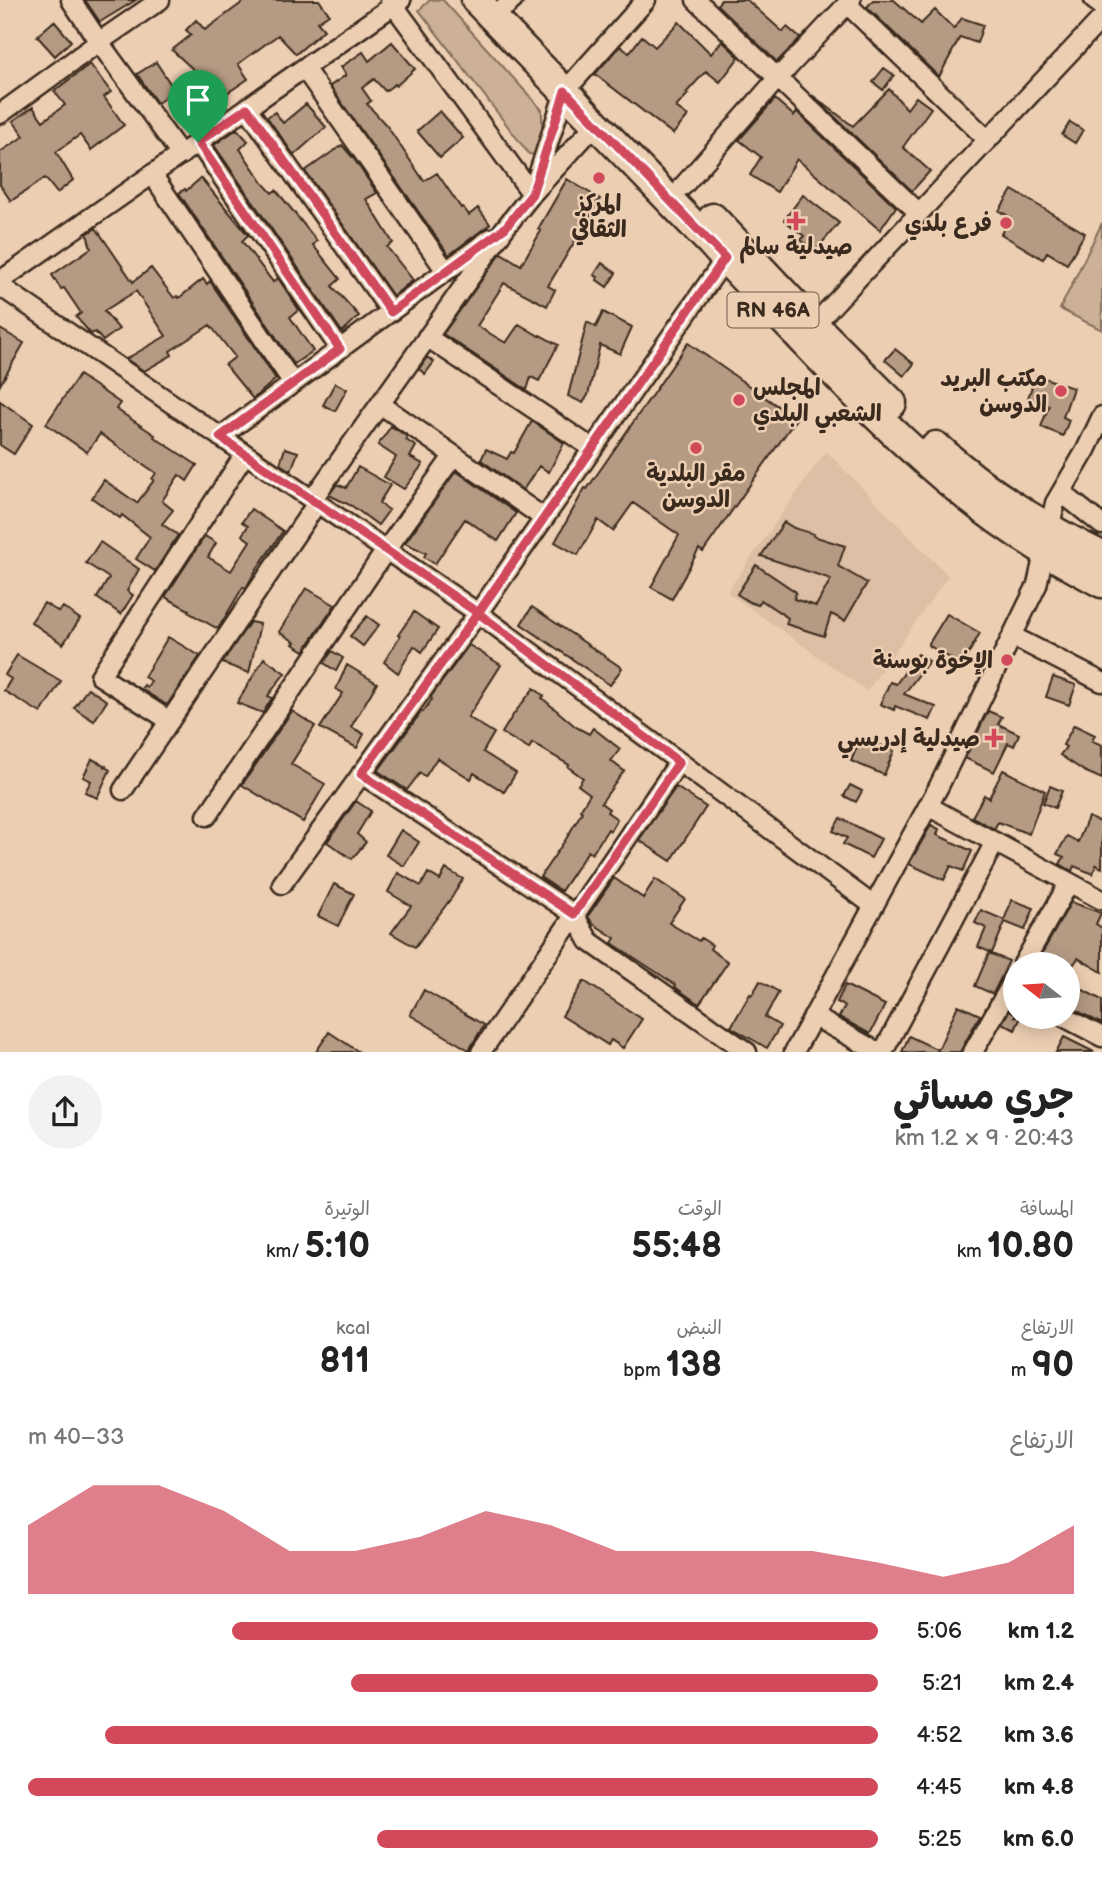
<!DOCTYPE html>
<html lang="ar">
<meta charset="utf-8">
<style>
body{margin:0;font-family:"Balsamiq Sans","Playpen Sans Arabic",sans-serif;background:#f2f2f2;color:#222;direction:rtl;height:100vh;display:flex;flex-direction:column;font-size:26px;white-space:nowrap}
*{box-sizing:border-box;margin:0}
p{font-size:23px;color:#767676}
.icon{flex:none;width:38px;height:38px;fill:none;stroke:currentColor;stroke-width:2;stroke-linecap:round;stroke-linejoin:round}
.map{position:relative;height:1052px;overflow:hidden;direction:ltr}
.details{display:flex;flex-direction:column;background:#fff;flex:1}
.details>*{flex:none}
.needle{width:46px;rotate:287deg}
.buttons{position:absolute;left:1003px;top:952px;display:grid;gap:14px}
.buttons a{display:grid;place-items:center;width:77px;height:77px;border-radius:50%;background:#fff;box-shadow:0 4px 18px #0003;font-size:35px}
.pin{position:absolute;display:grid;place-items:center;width:60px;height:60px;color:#fff;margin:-72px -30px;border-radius:50% 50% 50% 0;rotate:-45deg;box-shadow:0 0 7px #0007}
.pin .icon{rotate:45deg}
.round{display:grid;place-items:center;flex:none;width:74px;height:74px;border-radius:37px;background:#f2f2f2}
.head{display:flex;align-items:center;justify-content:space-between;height:119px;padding:0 28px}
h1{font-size:38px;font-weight:700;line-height:52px}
.figures{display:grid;grid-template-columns:repeat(3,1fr);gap:10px;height:119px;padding:7px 28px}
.figures div{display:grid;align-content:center}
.figures b{font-size:35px;font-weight:700}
.figures small{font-size:19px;font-weight:400}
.figures p{font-size:19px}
.chart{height:196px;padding:14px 28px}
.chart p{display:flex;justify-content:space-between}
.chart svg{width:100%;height:126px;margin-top:7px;fill:#d1495b;opacity:.7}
ul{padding:0 28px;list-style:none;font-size:23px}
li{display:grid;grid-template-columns:112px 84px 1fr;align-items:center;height:52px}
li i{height:18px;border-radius:9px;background:#d1495b}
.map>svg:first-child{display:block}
.built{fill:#dcbfa4}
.green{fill:#ccb097;stroke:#846d5a;stroke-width:2}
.building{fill:#b59b84;stroke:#3b2a1e;stroke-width:2}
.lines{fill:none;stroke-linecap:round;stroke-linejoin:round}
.minor-casing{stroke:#3b2a1e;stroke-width:23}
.primary-casing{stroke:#3b2a1e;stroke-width:33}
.minor{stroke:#ecceb2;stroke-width:18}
.primary{stroke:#ecceb2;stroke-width:28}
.route-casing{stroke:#fff;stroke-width:14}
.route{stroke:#d1495b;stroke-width:9}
.poi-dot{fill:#d1495b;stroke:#ecceb2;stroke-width:2.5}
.labels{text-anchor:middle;stroke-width:5;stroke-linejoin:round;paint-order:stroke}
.shield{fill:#ecceb2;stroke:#705b4a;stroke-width:2}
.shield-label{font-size:21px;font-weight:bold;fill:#3b2a1e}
.poi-label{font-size:23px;font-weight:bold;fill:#3b2a1e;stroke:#ecceb2;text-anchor:end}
</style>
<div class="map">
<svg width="1102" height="1052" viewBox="0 0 1102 1052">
<rect width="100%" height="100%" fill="#ecceb2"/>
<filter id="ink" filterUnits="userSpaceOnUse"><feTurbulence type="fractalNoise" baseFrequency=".0143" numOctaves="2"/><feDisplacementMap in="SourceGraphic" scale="14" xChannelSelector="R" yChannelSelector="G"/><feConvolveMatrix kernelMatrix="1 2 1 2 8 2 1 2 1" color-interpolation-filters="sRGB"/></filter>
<g filter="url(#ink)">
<path class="built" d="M826 451 948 576 867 691 727 592Z"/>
<path class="green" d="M430 0H443L542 110V141L536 155 529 154 419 10Z
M1102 223V330L1060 309Z"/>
<path class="building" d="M85 0H136L100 22Z
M246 0H319L329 14 317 22 324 30 296 54 278 35 238 64 248 79 226 94 228 96 210 110 196 92 208 83 172 50 191 35 186 30 196 20 205 30Z
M721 0H747L783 32 787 27 800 38 777 62 717 5Z
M873 0H894L921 24 935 10 954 29 962 18 983 25 977 43 960 37 939 77 867 7Z
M54 21 71 41 55 56 37 36Z
M679 22 711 54 722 41 739 57 720 82 706 71 686 93 688 94 676 107 688 116 673 134 595 74 620 46 629 53 642 36 655 47Z
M392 42 415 69 396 86 395 84 385 91 374 79 362 88 371 101 367 104 387 126 424 181 437 173 461 208 463 207 469 215 478 208 490 224 449 255 330 86 346 75 341 67 363 52 369 61Z
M156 62 175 91 157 103 137 74Z
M90 64 111 92 104 97 124 125 91 150 80 135 56 152 73 180 57 193 45 178 11 201 0 185V152L24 136 13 121 33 107 43 121 65 105 54 91Z
M884 68 894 75 883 90 873 82Z
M889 89 907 109 916 97 931 108 903 147 930 171 912 191 812 95 853 126Z
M775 99 794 116 797 112 896 207 880 230 797 159 777 192 750 175 761 157 739 140Z
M306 104 326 127 294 155 267 117 275 112 283 123Z
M440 111 463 138 440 158 417 131Z
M1070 122 1083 130 1075 143 1062 135Z
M237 129 248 141 240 149 263 183 272 193 276 190 317 241 313 245 340 279 332 286 359 316 342 332 214 145Z
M342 145 354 159 377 193 366 199 393 243 387 247 413 280 393 296 305 171Z
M201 178 248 235 242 241 273 282 278 278 299 310 290 317 313 351 294 364 179 193 185 189 186 191Z
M567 179 600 199 548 286 555 290 547 306 504 283 477 326 506 343 519 324 539 336 540 335 558 345 539 381 531 377 527 390 443 334 501 253 521 265 541 231 538 229Z
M1012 190 1085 233 1067 264 1047 252 1043 259 1001 234 1010 217 999 211Z
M803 195 839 223 815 251 801 240 804 236 784 220Z
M96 228 133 282 151 268 174 298 177 296 179 298 203 279 207 284 210 281 276 379 253 399 225 365 235 357 210 325 170 351 172 355 144 371 126 359 166 336 136 291 104 311 119 329 103 341 95 332 91 334 76 317 81 313 64 288 61 289 52 275 91 248 87 234Z
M602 263 616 273 607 287 597 280 598 277 594 275Z
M603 312 632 327 620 354 600 345 588 395 583 403 568 396 587 322 596 327Z
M0 329 24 343 0 385Z
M688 343 796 419 703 552 699 549 672 599 651 587 679 535 633 503 613 531 598 520 578 555 555 542 585 488 587 489Z
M895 349 914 364 904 376 885 360Z
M427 357 434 362 425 374 419 369Z
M79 375 120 403 116 409 155 435 154 437 197 465 187 481 179 475 162 501 173 510 162 524 178 535 155 571 136 559 150 537 122 515 120 518 92 498 104 480 137 503 154 480 152 479 156 473 100 434 87 452 46 424Z
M1036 375 1073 388 1063 417 1069 420 1063 436 1041 427 1049 405 1028 398Z
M335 383 347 389 335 411 323 405Z
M0 401 33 424 14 454 0 445Z
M532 421 564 443 549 472 539 466 523 490 481 460 486 449 507 459 511 452 514 453Z
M391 426 408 437 406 440 416 446 410 457 423 464 404 489 384 477 396 457 378 445Z
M285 448 298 452 291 471 280 464Z
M358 467 390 485 379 503 389 510 378 525 352 506 329 495 337 484 346 488Z
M456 471 516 513 498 541 465 519 435 564 424 557 426 553 405 543Z
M251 509 283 531 256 570 246 588 243 587 218 629 188 612 189 610 165 597 205 536 216 543 208 557 231 571 250 541 242 535 248 526 242 522Z
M784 522 794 528 814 534 813 536 845 546 838 566 867 583 845 621 831 614 824 636 786 624 788 618 761 600 758 605 749 602 737 594 756 565 796 592 794 599 816 606 831 579 761 556Z
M100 542 139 569 127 591 133 595 121 614 97 598 109 578 86 563Z
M306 588 335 605 304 651 293 644 295 642 279 632Z
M44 603 59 612 63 607 80 619 63 644 31 622Z
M532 607 622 668 610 685 521 624Z
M414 612 438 629 422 652 414 646 398 673 384 662 400 636 398 635Z
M947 614 980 633 962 665 928 645Z
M367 616 379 625 363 646 350 636Z
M250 622 260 624 249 673 222 663Z
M168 637 200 656 167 705 141 689 144 685 147 687 151 681 144 677Z
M469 645 501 665 468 717 494 733 483 752 516 773 504 792 474 773 471 779 437 758 425 777 420 773 407 790 378 771 422 711 423 712 432 699 430 698Z
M332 651 343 658 336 671 324 663Z
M918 654 929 661 904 694 936 707 930 720 895 706 894 710 880 704 890 682 896 684Z
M17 655 61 681 41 713 4 691 11 679 5 675Z
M264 658 285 673 268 696 272 698 263 713 237 703Z
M347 665 377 683 351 727 364 734 357 748 320 728 343 693 336 689Z
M1053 677 1076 685 1069 705 1046 697Z
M88 688 107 701 94 721 74 708Z
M534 688 544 696 542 698 576 727 589 734 593 728 620 749 611 761 624 771 601 803 609 809 607 812 617 819 610 831 608 829 592 854 588 851 561 891 540 877 566 839 582 812 580 810 590 794 578 785 583 778 568 767 569 765 532 743 529 749 502 733 513 715Z
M292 711 315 726 291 764 325 784 303 822 242 785Z
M988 711 1002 717 998 724 1019 734 1014 746 1008 743 994 772 965 758Z
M1074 725 1095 735 1092 741 1102 745V779L1084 771 1060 755 1066 747 1063 745Z
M861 737 894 751 884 775 851 761Z
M92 759 106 766 105 767 110 770 97 798 85 792 91 781 83 777Z
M1003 770 1045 791 1029 834 998 822 994 829 972 817 984 795 989 798Z
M850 785 862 791 856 802 844 796Z
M1050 786 1062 791 1055 808 1043 803Z
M676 787 706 807 671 861 639 840Z
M356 801 371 811 357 834 366 842 352 859 327 842Z
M1088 817 1102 823V868L1096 865 1093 874 1074 866 1072 871 1060 864 1064 857 1057 854 1067 836 1078 842Z
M840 818 881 839 871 858 843 844 847 838 833 831Z
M931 825 939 829 937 835 972 851 963 871 951 866 944 880 909 864Z
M401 830 419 842 404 866 386 855Z
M446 869 463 879 452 897 415 947 391 933 411 906 388 892 398 873 421 886 428 873 440 880Z
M614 878 643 898 655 879 685 899 669 923 699 941 701 938 712 945 710 949 728 962 699 1004 675 987 676 985 612 943 615 938 592 923 588 916Z
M334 884 354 894 338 926 318 916Z
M1012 900 1034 908 1025 930 1005 922 992 953 978 947 986 928 975 923 981 910 1004 920Z
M1071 902 1101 913 1096 924 1102 928V972L1078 958 1074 964H1036Z
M989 953 1009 961 993 994 975 986Z
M584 981 642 1019 623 1048 611 1040 608 1045 562 1016Z
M760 981 779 992 765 1017 780 1026 767 1048 731 1027 750 994 752 995Z
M1068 982 1102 1000V1024L1068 1006Z
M845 985 885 1005 870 1034 839 1017 845 1006 837 1002Z
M424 990 484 1025 469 1050 410 1015Z
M958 1005 980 1015 960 1052H902L909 1036 938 1050Z
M1009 1011 1015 1014V1017H1021L1015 1030 1002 1023Z
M329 1032 359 1052H316Z
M1064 1037 1094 1052H1056Z"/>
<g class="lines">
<g class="minor-casing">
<path id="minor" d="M71 0 99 42 181 155
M390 0 532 194 596 124
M696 0 919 213
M1094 0 1102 6
M847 4 988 140
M506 6 513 0
M304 68 446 271
M247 108 391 312
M0 114 99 42 160 0
M198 142 340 349
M152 174 293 383
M683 186 777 79 851 0
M0 281 401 0
M0 286 478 613 874 906
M814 325 1102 18
M427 337 592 448
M380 404 544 518
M220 437 491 238
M1062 493 1102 525
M312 500 505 228 532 194 565 91 646 0
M1012 636 1102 682
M170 721 100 676 245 454
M361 774 574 914 589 941 747 1052
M123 790 317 503
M928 806 1102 900
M207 816 386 550 454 455
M282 884 478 613 725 259
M1023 964 1069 883
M813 1016 878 1052
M1064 1017 1102 1037
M481 1052 679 762
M794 1052 939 786 1037 585 1055 503 1086 450 1102 416
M883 1052 995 842
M973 1052 1015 978"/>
</g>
<g class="primary-casing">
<path id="primary" d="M476 0 711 243C739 275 769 305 799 336 851 391 904 446 964 494 1004 527 1056 559 1102 583
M713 218 814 325 892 403
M936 446C985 491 1042 527 1102 556"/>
</g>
<use href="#minor" class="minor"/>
<use href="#primary" class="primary"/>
</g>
</g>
<g class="lines" filter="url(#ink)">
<g class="route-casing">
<path id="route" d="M198 142 340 349 220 437 478 613 361 774 574 914 679 762 478 613 725 258 565 91 532 194 505 228 391 312 247 108 198 142"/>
</g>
<use href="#route" class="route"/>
</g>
<g class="poi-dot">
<circle cx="599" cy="178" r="7"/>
<path d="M792.5 210.5h7v7h7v7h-7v7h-7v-7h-7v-7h7z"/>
<circle cx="1006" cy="223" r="7"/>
<circle cx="1061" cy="391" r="7"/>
<circle cx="739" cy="400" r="7"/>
<circle cx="696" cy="448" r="7"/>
<circle cx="1007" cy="660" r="7"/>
<path d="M990.5 727.5h7v7h7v7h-7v7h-7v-7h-7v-7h7z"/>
</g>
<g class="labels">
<rect class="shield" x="727.5" y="292.5" width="91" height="35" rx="5"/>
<g class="shield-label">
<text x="773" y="317">RN 46A</text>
</g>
<g class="poi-label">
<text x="599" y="211" text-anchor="middle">المركز<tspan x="599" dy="26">الثقافي</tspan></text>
<text x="992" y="231">فرع بلدي</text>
<text x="796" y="254" text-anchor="middle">صيدلية سالم</text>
<text x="1047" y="386">مكتب البريد<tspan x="1047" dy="26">الدوسن</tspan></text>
<text x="753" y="395" text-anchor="start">المجلس<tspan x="753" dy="26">الشعبي البلدي</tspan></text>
<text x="696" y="481" text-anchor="middle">مقر البلدية<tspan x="696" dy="26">الدوسن</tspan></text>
<text x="993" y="668">الإخوة بوسنة</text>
<text x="980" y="746">صيدلية إدريسي</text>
</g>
</g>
</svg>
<div class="buttons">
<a><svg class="needle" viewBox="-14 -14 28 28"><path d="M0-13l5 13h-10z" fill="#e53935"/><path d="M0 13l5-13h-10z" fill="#767676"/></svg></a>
</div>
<div class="pin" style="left:198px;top:142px;background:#1e9e55"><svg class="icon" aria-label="arrive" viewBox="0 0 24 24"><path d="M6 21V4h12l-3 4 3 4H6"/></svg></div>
</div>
<section class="details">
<div class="head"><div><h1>جري مسائي</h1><p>20:43 · 9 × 1.2 km</p></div><a class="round"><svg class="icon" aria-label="share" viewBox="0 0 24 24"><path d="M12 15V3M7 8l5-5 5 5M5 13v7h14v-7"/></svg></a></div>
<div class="figures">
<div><p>المسافة</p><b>10.80<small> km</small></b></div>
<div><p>الوقت</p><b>55:48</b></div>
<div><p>الوتيرة</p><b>5:10<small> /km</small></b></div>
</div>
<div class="figures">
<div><p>الارتفاع</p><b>90<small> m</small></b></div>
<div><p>النبض</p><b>138<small> bpm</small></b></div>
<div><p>kcal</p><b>811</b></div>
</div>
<div class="chart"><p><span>الارتفاع</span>33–40 m</p>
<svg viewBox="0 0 160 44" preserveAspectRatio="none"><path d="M0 44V20L10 6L20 6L30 15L40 29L50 29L60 24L70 15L80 20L90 29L100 29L110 29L120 29L130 33L140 38L150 33L160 20V44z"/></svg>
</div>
<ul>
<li><b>1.2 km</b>5:06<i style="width:76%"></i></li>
<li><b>2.4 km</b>5:21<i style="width:62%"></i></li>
<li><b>3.6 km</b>4:52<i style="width:91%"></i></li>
<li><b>4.8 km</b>4:45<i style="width:100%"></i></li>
<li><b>6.0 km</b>5:25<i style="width:59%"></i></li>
</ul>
</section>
